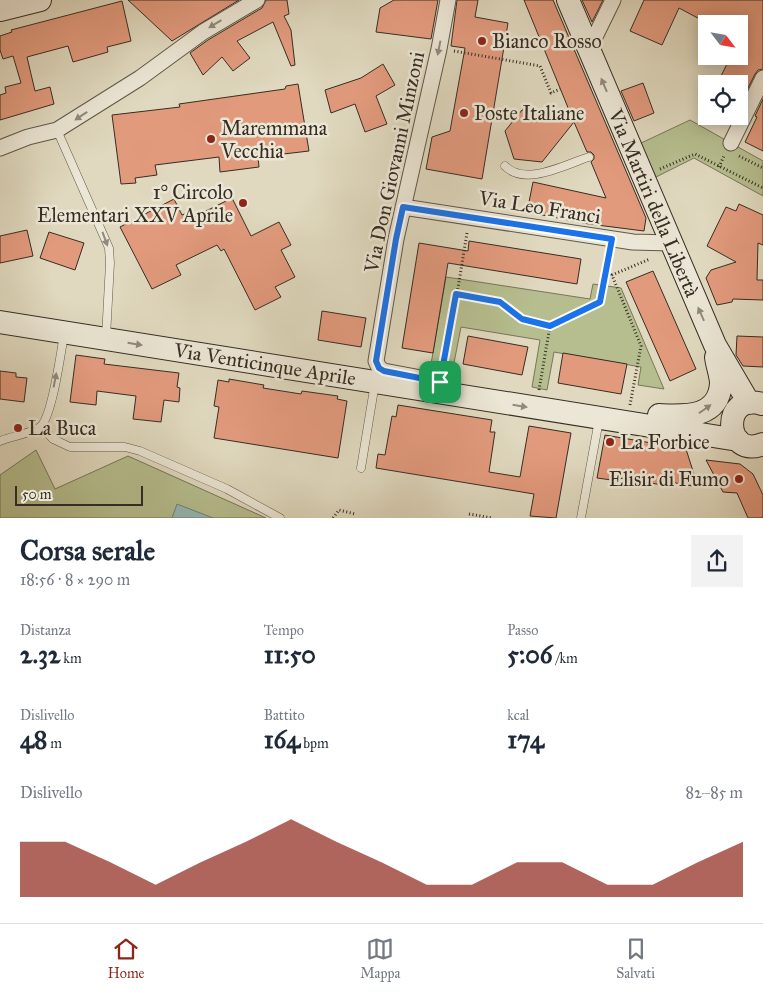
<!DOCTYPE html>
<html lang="it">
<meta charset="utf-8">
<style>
body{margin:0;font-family:"IM FELL Great Primer",serif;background:#f2f2f3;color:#1f2937;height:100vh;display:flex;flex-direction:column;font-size:19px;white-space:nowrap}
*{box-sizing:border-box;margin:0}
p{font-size:16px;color:#747a83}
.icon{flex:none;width:28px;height:28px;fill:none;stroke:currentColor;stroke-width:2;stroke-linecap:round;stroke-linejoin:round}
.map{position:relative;height:518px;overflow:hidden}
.side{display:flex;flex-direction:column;background:#fff;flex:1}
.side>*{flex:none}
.needle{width:32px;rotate:121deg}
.tools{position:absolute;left:698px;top:15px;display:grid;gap:10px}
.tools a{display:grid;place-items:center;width:50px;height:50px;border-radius:0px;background:#fff;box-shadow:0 2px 12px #0003;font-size:25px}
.scale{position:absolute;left:15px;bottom:12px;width:128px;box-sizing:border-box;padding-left:5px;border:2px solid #362d23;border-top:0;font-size:14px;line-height:18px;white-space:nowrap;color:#362d23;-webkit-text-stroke:4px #ebe6d5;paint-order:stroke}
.pin{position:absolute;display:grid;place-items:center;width:42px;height:42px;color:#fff;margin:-21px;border-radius:10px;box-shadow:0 2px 8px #0006}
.round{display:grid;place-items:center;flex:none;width:52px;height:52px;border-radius:0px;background:#f2f2f3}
.overview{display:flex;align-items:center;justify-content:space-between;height:85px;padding:0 20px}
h1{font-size:28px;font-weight:700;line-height:38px}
.metrics{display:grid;grid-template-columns:repeat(3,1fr);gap:8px;height:85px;padding:5px 20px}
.metrics div{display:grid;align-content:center}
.metrics b{font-size:25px;font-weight:700}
.metrics small{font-size:14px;font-weight:400}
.metrics p{font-size:14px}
.chart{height:140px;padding:10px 20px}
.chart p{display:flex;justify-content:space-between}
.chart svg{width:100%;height:90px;margin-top:5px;fill:#8f2418;opacity:.7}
.tab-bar{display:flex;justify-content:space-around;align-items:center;height:70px;border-top:1px solid #e0e1e3;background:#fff;font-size:14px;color:#747a83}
.tab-bar a{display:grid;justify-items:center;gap:2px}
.tab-bar .selected{color:#8f2418}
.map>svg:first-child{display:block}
.green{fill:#b6be8f;stroke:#767659}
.water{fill:#95b9b8;stroke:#6f817c}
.building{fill:#e29a7d;stroke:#362d23}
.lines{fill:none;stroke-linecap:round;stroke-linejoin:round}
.lane-casing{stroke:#60584a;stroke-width:9}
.street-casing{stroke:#60584a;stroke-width:17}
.secondary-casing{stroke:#362d23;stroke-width:24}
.path{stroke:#362d23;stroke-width:3;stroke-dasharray:1 2.5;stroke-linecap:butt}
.lane{stroke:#ebe6d5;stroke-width:8}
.street{stroke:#ebe6d5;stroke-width:15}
.secondary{stroke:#ebe6d5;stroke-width:22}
.oneway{fill:#908a7c}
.route-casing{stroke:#fff;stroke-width:10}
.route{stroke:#1a73e8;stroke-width:6}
.poi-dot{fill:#8f2418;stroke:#ebe6d5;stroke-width:2}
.labels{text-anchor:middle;stroke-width:5;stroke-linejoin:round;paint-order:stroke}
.poi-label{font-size:20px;fill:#362d23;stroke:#ebe6d5;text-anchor:start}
.street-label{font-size:20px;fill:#362d23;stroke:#ebe6d5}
</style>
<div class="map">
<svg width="763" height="518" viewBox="0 0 763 518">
<rect width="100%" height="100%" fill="#e0d9bf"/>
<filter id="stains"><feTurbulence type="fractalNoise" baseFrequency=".004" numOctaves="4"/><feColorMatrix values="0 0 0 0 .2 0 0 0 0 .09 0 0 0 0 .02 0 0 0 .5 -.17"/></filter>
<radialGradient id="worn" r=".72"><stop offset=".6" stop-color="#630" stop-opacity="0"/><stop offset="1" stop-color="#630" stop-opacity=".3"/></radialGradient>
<path class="green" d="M690 120 763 161V196L694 158 656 177 639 144Z
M446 277 590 299 593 284 621 288 664 389 638 385 641 367 554 352 547 390 532 387 540 340 461 327 452 373 430 370Z
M36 450 55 489 128 456 266 518H0V475Z"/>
<path class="water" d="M177 504 213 518H172Z"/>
<path class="building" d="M128 0H239L172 41Z
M266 0H287L289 14 284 16 291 30 295 65 291 66 273 22 237 41 250 58 233 71 222 57 203 75 190 53 208 40 262 8Z
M394 0H438L431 39 376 32 380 8Z
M457 0H478L475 17 508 23 482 179 426 169 432 137 450 131 465 48 451 46Z
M524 0H553L646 218 644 231 589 224 527 212 533 182 606 198 591 162 594 159V155L591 152H587L574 122 542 162 514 159 505 131 522 110 571 115Z
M582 0H603L592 22Z
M644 0H763V69L758 70 755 74 739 106V84H717L731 56H739V24H709L679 8 662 45 630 31Z
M122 1 131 41 107 47 108 52 73 62 68 46 27 57 35 91 50 87 54 104 0 120V95L6 93 5 87 21 83 13 56 3 59 0 50V36L12 32 11 30Z
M383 64 395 85 376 96 387 124 365 132 355 104 331 113 325 90 361 78Z
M643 83 654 113 634 121 621 91Z
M298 84 309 151 258 157 259 167 220 172 219 157 155 165 157 175 135 178 136 183 121 184 112 115 180 107 179 104 285 89 286 86Z
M763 99V151L745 142 757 117 755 116Z
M232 198 251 236 279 222 291 245 281 250 295 277 275 287 281 297 255 310 224 249 221 251 217 245 176 265 181 275 152 289 120 227 174 199 182 215 187 213 190 219Z
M739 204 763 215V245L758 243 757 280H763V300L733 299 732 302 717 305 706 278 711 270 736 262 707 246 726 207 736 211Z
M27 230 33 256 0 263V236Z
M49 232 84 243 75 270 40 258Z
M469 241 581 259 577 284 448 263 433 353 402 348 419 243 468 251Z
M653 271 696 369 670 381 626 282Z
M322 311 366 318 361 347 318 340Z
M468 336 528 347 522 375 463 364Z
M737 336 763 337V367L743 366 736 355Z
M563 353 627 364 621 394 558 383Z
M76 355 105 359 104 364 179 373 177 387 180 388 179 402 164 400 161 422 133 419 136 396 97 391 96 405 70 402Z
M0 371 16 373V377L27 378 24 402 0 399Z
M229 379 264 385 263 388 301 394 302 391 338 396 337 399 347 401 338 458 214 438 219 407 214 406 218 380 229 382Z
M398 405 492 420 490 432H495L489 472 520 477 529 426 571 433 556 518 530 516 534 494 376 468 378 454 385 455 392 416 396 417Z
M605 435 663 445V442L679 445 678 447 686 449 698 487 670 482 669 486 619 478V481L597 478Z
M706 460 740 464 753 474 763 495V518H748L737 493 723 492Z"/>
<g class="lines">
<g class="lane-casing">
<path id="lane" d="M57 130 109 248 110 263 106 337
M505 166C525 187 566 164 589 157
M41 426 53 439 70 447H125L140 451 227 489 280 518
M0 441C13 436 29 434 40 427 52 418 61 352 64 334
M361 468 375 383
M581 518 599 420"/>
</g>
<g class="street-casing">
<path id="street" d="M589 49 613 0
M731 143 763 78
M0 148 28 137 57 130 140 78 203 32 257 0
M403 207 633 242 671 243
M437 381 384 371 379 368 376 361 396 239 439 49 448 0"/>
</g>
<g class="secondary-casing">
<path id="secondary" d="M568 0 715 345 749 403
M0 10 40 0
M0 322 738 440
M762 404C721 391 723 460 763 444
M659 415C684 416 718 419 721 384 721 375 717 366 716 357"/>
</g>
<path class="path" d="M454 51 540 66 551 93 560 89
M739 156 763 168
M719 167 724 156
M660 169 695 154 763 188
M467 233 457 294 500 302 522 319 550 326 600 301 609 252
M442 367 457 294
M539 390 550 326
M630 405 641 346 612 275 650 259
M469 514 492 518
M333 518 339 510 355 514"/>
<use href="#lane" class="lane"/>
<use href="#street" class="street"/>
<use href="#secondary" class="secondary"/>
</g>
<defs><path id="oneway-solid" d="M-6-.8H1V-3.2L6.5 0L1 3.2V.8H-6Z" transform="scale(1.25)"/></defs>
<g class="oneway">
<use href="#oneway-solid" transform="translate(215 24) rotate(149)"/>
<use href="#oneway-solid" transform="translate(439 48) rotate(101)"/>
<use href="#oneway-solid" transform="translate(604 85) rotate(-113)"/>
<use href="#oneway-solid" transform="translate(81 116) rotate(147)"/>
<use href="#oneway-solid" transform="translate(105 239) rotate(70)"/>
<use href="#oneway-solid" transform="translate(701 314) rotate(-114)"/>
<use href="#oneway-solid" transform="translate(135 344) rotate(9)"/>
<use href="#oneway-solid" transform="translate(55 380) rotate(-79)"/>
<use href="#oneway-solid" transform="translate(520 406) rotate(9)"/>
<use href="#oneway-solid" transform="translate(705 409) rotate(-35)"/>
</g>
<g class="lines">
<g class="route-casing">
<path id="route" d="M403 207 612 239 600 302 550 326 522 319 500 302 456 294 440 382 384 371 379 368 376 361 396 239Z"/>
</g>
<use href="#route" class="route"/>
</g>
<g class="poi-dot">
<circle cx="482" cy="41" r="5"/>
<circle cx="464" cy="113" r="5"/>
<circle cx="211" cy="139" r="5"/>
<circle cx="243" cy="203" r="5"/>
<circle cx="18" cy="428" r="5"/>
<circle cx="610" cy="442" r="5"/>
<circle cx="739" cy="479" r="5"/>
</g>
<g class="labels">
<g class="poi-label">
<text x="492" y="48">Bianco Rosso</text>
<text x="474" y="120">Poste Italiane</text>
<text x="221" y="135">Maremmana<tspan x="221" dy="23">Vecchia</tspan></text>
<text x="233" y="199" text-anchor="end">1° Circolo<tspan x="233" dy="23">Elementari XXV Aprile</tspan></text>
<text x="28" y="435">La Buca</text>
<text x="620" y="449">La Forbice</text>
<text x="729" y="486" text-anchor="end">Elisir di Fumo</text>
</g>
<g class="street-label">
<text transform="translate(394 162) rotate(-78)" y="7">Via Don Giovanni Minzoni</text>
<text transform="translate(654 203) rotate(67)" y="7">Via Martiri della Libertà</text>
<text transform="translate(540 207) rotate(9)" y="7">Via Leo Franci</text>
<text transform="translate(265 364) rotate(9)" y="7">Via Venticinque Aprile</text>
</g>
</g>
<rect width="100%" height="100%" filter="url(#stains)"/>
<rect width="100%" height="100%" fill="url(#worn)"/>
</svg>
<div class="tools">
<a><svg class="needle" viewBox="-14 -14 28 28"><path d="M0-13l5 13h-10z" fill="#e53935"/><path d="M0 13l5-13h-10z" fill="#747a83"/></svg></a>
<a><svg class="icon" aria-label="locate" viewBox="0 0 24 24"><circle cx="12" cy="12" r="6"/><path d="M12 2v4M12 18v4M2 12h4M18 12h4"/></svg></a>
</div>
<div class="scale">50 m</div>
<div class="pin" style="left:440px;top:382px;background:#1e9e55"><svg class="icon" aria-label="arrive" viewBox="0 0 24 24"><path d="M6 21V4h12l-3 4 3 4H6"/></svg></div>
</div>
<section class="side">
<div class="overview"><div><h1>Corsa serale</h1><p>18:56 · 8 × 290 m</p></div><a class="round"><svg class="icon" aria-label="share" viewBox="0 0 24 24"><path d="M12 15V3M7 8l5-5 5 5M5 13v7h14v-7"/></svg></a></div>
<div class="metrics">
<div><p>Distanza</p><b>2.32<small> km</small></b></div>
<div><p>Tempo</p><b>11:50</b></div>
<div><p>Passo</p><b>5:06<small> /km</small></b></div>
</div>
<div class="metrics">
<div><p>Dislivello</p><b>48<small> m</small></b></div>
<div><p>Battito</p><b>164<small> bpm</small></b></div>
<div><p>kcal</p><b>174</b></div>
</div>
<div class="chart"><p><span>Dislivello</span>82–85 m</p>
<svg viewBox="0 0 160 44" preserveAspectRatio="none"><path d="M0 44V17L10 17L20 27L30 38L40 27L50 17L60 6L70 17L80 27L90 38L100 38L110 27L120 27L130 38L140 38L150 27L160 17V44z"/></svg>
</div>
</section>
<nav class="tab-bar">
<a class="selected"><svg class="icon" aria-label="home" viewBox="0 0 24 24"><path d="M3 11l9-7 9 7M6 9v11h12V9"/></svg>Home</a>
<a><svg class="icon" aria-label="map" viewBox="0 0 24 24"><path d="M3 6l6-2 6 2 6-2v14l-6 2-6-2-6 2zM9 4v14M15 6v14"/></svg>Mappa</a>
<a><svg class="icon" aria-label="saved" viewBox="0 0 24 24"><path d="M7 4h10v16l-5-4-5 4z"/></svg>Salvati</a>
</nav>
